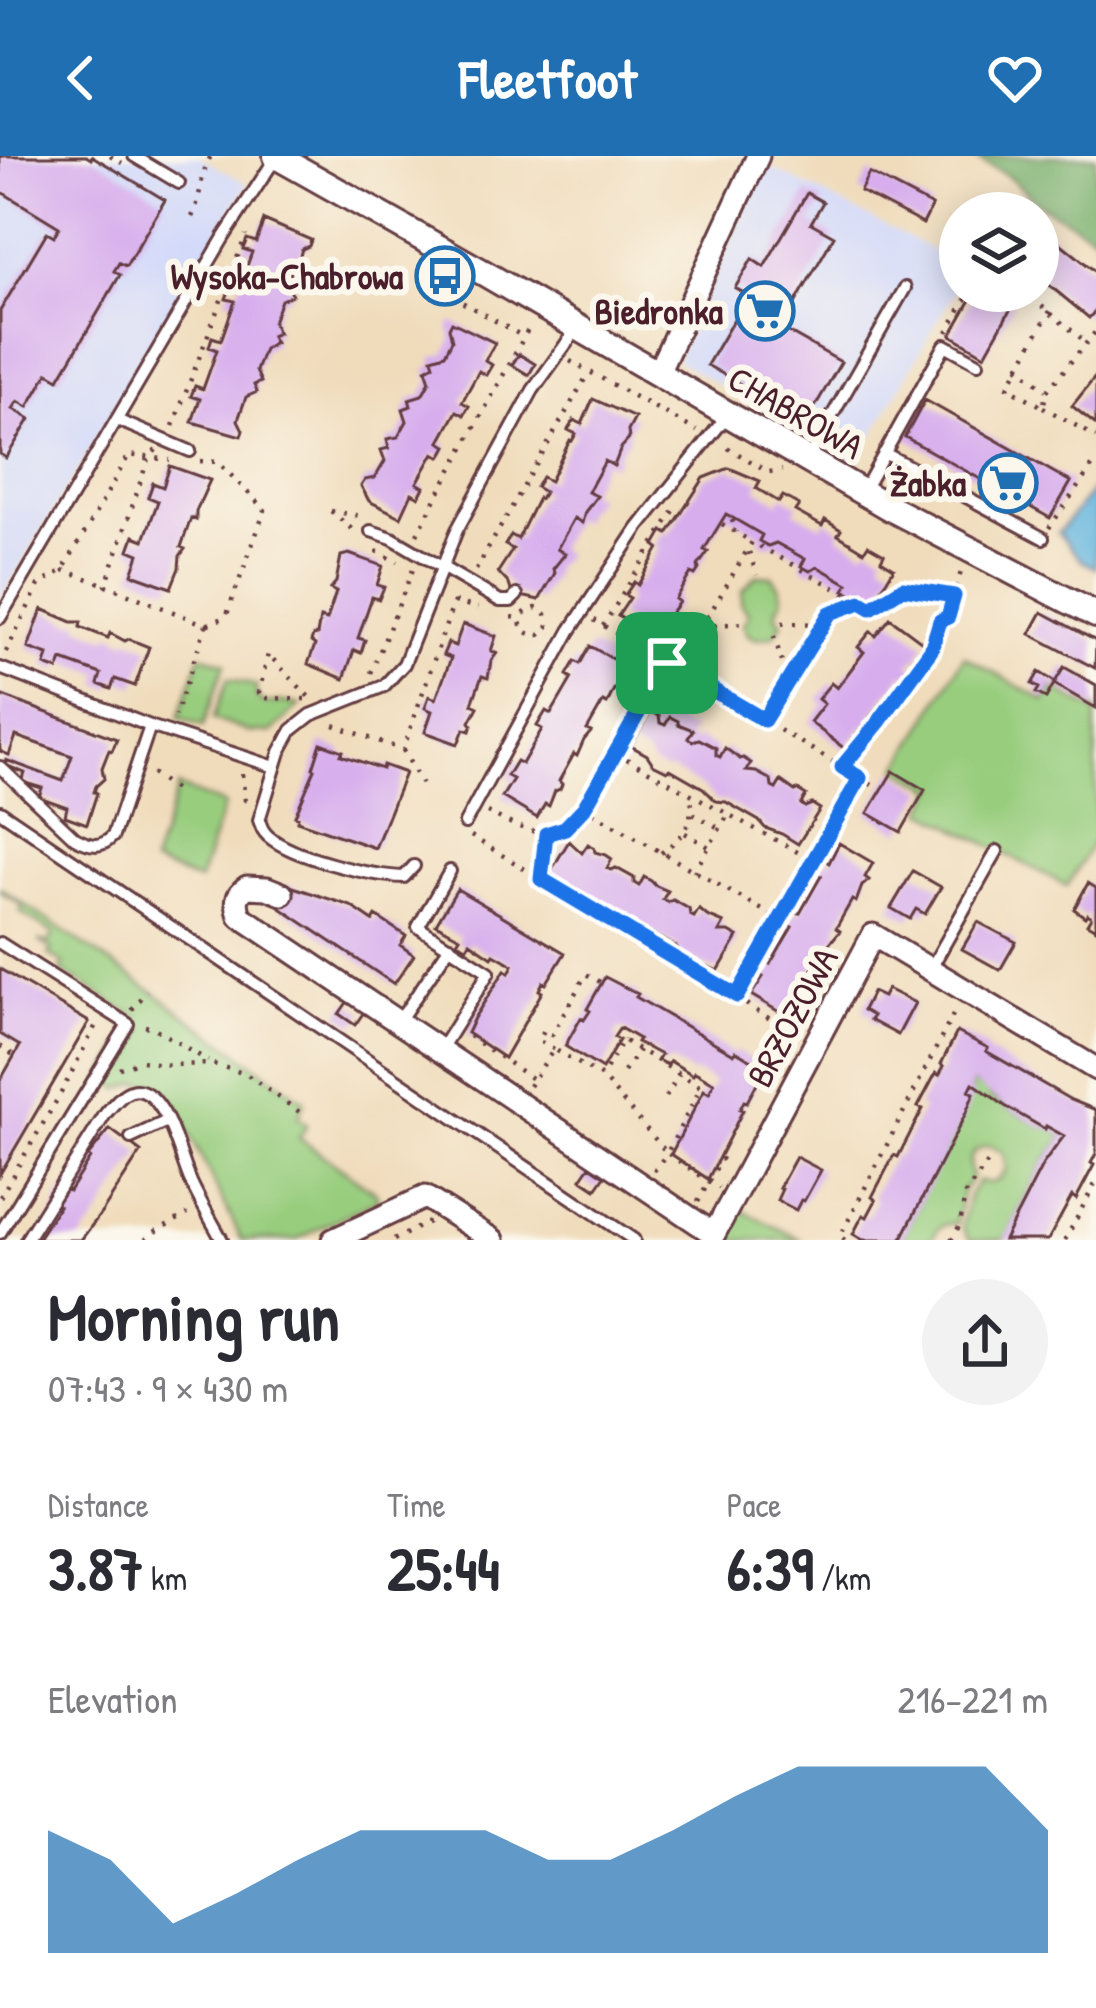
<!DOCTYPE html>
<meta charset="utf-8">
<style>
body{margin:0;font-family:"Patrick Hand",sans-serif;background:#f2f2f3;color:#2b2b33;height:100vh;display:flex;flex-direction:column;font-size:45px;white-space:nowrap}
*{box-sizing:border-box;margin:0}
p{font-size:39px;color:#7c7c81}
.icon{flex:none;width:66px;height:66px;fill:none;stroke:currentColor;stroke-width:2;stroke-linecap:round;stroke-linejoin:round}
.map{position:relative;height:1084px;overflow:hidden}
.drawer{display:flex;flex-direction:column;background:#fff;flex:1}
.drawer>*{flex:none}
.fabs{position:absolute;left:939px;top:36px;display:grid;gap:24px}
.fabs a{display:grid;place-items:center;width:120px;height:120px;border-radius:50%;background:#fff;box-shadow:0 6px 30px #0003;font-size:60px}
.pin{position:absolute;display:grid;place-items:center;width:102px;height:102px;color:#fff;margin:-51px;border-radius:24px;box-shadow:0 6px 18px #0006}
.round{display:grid;place-items:center;flex:none;width:126px;height:126px;border-radius:63px;background:#f2f2f3}
.head{display:flex;align-items:center;justify-content:space-between;height:204px;padding:0 48px}
h1{font-size:66px;font-weight:800;line-height:90px}
.stats{display:grid;grid-template-columns:repeat(3,1fr);gap:18px;height:204px;padding:12px 48px}
.stats div{display:grid;align-content:center}
.stats b{font-size:60px;font-weight:800}
.stats small{font-size:33px;font-weight:400}
.stats p{font-size:33px}
.chart{height:336px;padding:24px 48px}
.chart p{display:flex;justify-content:space-between}
.chart svg{width:100%;height:216px;margin-top:12px;fill:#1f6fb2;opacity:.7}
header{display:flex;justify-content:space-between;align-items:center;height:156px;padding:0 48px;background:#1f6fb2;color:#fff;font-size:54px;font-weight:800}
.map>svg:first-child{display:block}
.built{fill:#d3d9f9}
.green{fill:#98cd7e;stroke:#717654;stroke-width:3}
.forest{fill:#7ab06d;stroke:#62684c;stroke-width:3}
.water{fill:#62b4dd;stroke:#566a84;stroke-width:3}
.building{fill:#d7aded}
.lines{fill:none;stroke-linecap:round;stroke-linejoin:round}
.service-casing{stroke:#633b41;stroke-width:16}
.minor-casing{stroke:#633b41;stroke-width:27}
.tertiary-casing{stroke:#633b41;stroke-width:30}
.path{stroke:#633b41;stroke-width:4.5;stroke-dasharray:3 9;stroke-linecap:butt}
.service{stroke:#fff;stroke-width:10}
.minor{stroke:#fff;stroke-width:21}
.tertiary{stroke:#fff;stroke-width:24}
.route-casing{stroke:#fff;stroke-width:24}
.route{stroke:#1a73e8;stroke-width:15}
.labels{text-anchor:middle;stroke-width:12;stroke-linejoin:round;paint-order:stroke}
.poi-label{font-size:36px;font-weight:bold;fill:#4a1f2b;stroke:#fbf7ec;text-anchor:end}
.street-label{font-size:36px;fill:#4a1f2b;stroke:#fbf7ec}
</style>
<header><svg class="icon" aria-label="back" viewBox="0 0 24 24"><path d="M15 5l-7 7 7 7"/></svg>Fleetfoot<svg class="icon" aria-label="heart" viewBox="0 0 24 24"><path d="M12 20l-8-8c-3-5 5-10 8-4 3-6 11-1 8 4z"/></svg></header>
<div class="map">
<svg width="1096" height="1084" viewBox="0 0 1096 1084">
<rect width="100%" height="100%" fill="#fbf7ec"/>
<filter id="ink" filterUnits="userSpaceOnUse"><feTurbulence type="fractalNoise" baseFrequency=".00833" numOctaves="2"/><feDisplacementMap in="SourceGraphic" scale="24" xChannelSelector="R" yChannelSelector="G"/><feConvolveMatrix kernelMatrix="1 2 1 2 8 2 1 2 1" color-interpolation-filters="sRGB"/></filter>
<filter id="wash" filterUnits="userSpaceOnUse"><feTurbulence type="fractalNoise" baseFrequency=".004" numOctaves="4" result="noise"/><feDisplacementMap in="SourceGraphic" scale="48" xChannelSelector="R" yChannelSelector="G"/><feGaussianBlur stdDeviation="2.7" result="paint"/><feColorMatrix in="noise" values="0 0 0 0 0 0 0 0 0 0 0 0 0 0 0 0 0 1.4 0 .05"/><feComposite in="paint" operator="in"/></filter>
<g filter="url(#wash)">
<rect width="100%" height="100%" fill="#f0dcbb"/>
<path class="built" d="M0 0H198L248 28 0 444Z
M766 9 960 108V126L856 309 676 204Z"/>
<path class="green" d="M757 419 772 420 780 431 783 443 777 452V460L782 467 774 480 757 483 748 479 743 468 749 458 741 447 742 435Z
M201 499 225 507 203 570 179 561Z
M964 500 1045 545 1053 532 1094 555 1096 553V681L1067 730 924 655 935 633 898 613Z
M228 523 256 530V541L264 548 281 546 300 549 271 577 249 576 213 563Z
M178 631 224 649 199 725 152 708Z
M0 732 155 837 305 945 298 961 307 969 299 982 376 1037 378 1043 296 1084H242L170 938C155 925 139 924 121 933L102 923 138 862 61 815 64 808 49 799 52 793 39 785 48 788 54 778 20 756 23 750 0 736Z
M973 927 990 937 989 941 1044 972 1046 970 1064 980 1042 1009 1004 1084H970L962 1071 969 1039 978 1025C992 1030 1001 1025 1006 1012L1003 997 990 990C972 991 965 1004 972 1020L962 1036 956 1068C944 1066 935 1073 933 1084H901L973 937 969 935Z
M737 1052 802 1084H721Z"/>
<path class="forest" d="M971 0H1096V81L1039 48 1008 20Z"/>
<path class="water" d="M1096 330V412L1082 405 1058 377Z"/>
<g id="blocks">
<path class="building" d="M0 0H86L91 3 92 0 165 44 126 110 119 107 114 115 120 119 59 223 48 217 28 251 18 245 13 253 30 263 6 302 0 298V155L47 76 54 80 59 71 0 35Z
M869 17 932 50 923 68 860 35Z
M807 37 823 46 811 67 834 80 781 172 841 206 806 266 707 209 748 139 735 132 752 103 764 111Z
M264 64 311 84 309 90 302 93 297 108 294 107 290 117 296 128 289 131 292 139 281 144 273 166 278 177 271 180 275 187 264 193 256 215 261 226 254 229 257 236 246 241 238 264 243 274 241 280 192 266 200 243 191 240 195 230 203 233 217 194 209 191 212 181 221 184 235 145 226 143 230 132 238 135 252 96 243 93 247 83 256 86Z
M1038 69 1096 116V154L1089 162 1038 120Z
M976 135H993L1014 147 985 199 951 179Z
M452 166 495 187 485 204 492 209 486 219 479 215 462 246 469 250 464 259 457 255 440 286 447 290 441 301 434 297 417 327 424 331 419 341 412 337 401 361 369 345 361 330 365 324 375 322 385 305 381 294 389 292 387 283 398 281 407 265 403 253 411 250 409 243 422 239 430 225 426 213 434 209 432 202 445 198 452 184 449 172Z
M519 198 535 208 529 219 512 209Z
M1096 220V269L1072 250Z
M593 243 635 262 628 275 629 283 621 292 614 310 605 305 588 336 597 340 585 356 582 367 574 362 557 393 565 398 553 413 555 417 539 444 512 438 509 428 498 416 513 393 505 389 511 379 518 383 538 342 540 343 544 336 536 331 542 321 550 325 570 284 572 285 576 278 568 274 574 264 582 268Z
M925 244 1071 326 1050 362 905 281Z
M170 310 210 324 196 355V364L191 362 181 391 185 393 180 400 179 412 171 432 132 418 139 398 129 394 134 380 144 384 158 345 148 341 153 327 163 331Z
M729 312 760 325 756 332 779 346 783 340 799 349 795 355 822 370 825 364 841 374 838 379 864 395 868 389 884 398 881 404 894 412 875 444 861 436 853 439 844 434 848 428 818 411 810 415 801 410 805 403 776 387 768 390 759 385 762 379 726 358 704 394 708 396 698 410 699 413 695 419 691 417 675 443 679 446 669 459 666 468 662 466 653 480 618 460 630 442 625 439 634 426 638 429 659 392 655 389 663 375 668 378 704 322Z
M349 398 383 410 377 429 384 431 379 443 372 441 358 482 365 484 361 497 354 494 344 523 308 508 315 489 311 486 313 480 317 479 320 462 327 464 336 436 330 433 336 426 341 400Z
M42 453 72 466H81L80 471 108 482 110 477 125 485 129 483 149 491 135 530 115 523 111 533 98 528 101 518 62 504 58 514 45 509 48 499 28 492Z
M1042 456 1096 485 1095 512 1030 478Z
M890 462 925 488 919 497V502H914L910 509 915 512 911 518H903L896 528 897 531H893L878 550 880 555 875 554 870 561 876 564 871 571 863 570 856 578 857 582H853L845 593 810 566 824 548 818 543 831 527 837 532 864 496 858 491 871 475 876 480Z
M463 468 496 480 491 495 497 497 491 505 488 522 482 520 472 548 478 551 470 566 472 569 470 575 464 573 458 588 425 576 432 555 425 552 429 540 436 543 451 502 443 499 448 487 455 490Z
M590 490 625 510 616 524 620 527 614 533 607 548 603 546 587 574 591 576 584 584 577 600 574 598 559 625 562 628 560 633 555 635 549 650 545 648 537 662 502 641 513 623 507 620 516 605 522 608 542 573 537 570 546 555 551 558 572 522 567 519 575 505 580 508Z
M1064 511 1096 529V552L1054 528Z
M1039 516 1055 526 1046 542 1036 537 1039 532 1032 528Z
M0 539 117 583 112 595 109 594 102 612 104 623 96 630 94 636 97 637 87 668 65 660 67 651 39 641 42 632 22 626 25 617 5 609 6 604 63 625 72 600 16 580 9 599 0 595Z
M651 556 659 560 660 567 665 569 670 561 678 565V568L693 574 688 582 693 585 699 583 716 592V599L720 601 725 592 740 603 743 602 751 607 746 615 756 616 771 624 772 631 776 633 781 625 795 635 798 634 806 639 801 648 805 651 812 648 820 653 798 688 782 678 765 672 759 665 726 646 716 645 703 632 670 613 667 615 653 608 647 599 631 590Z
M321 587 343 595 341 599 382 613 383 609 405 617 375 692 297 665 298 661 295 660 315 613 313 612Z
M893 615 925 634 901 676 868 657Z
M569 685 582 697 588 688 594 692 595 696 606 699 612 703 607 712 611 714 616 712 634 722V727L639 730 644 721 651 725 656 730 668 735 663 743 668 746 673 744 689 753 690 759 694 761 699 753 707 760 724 767 719 776H729L738 781 718 815 682 800 677 791 645 774 641 775 627 769 620 761 589 742 579 741 570 736 566 728 549 718Z
M839 687 873 707 865 721 869 724 862 730 856 746 852 744 836 772 840 775 829 788 830 791 827 797 823 795 807 822 811 824 800 838 802 841 798 847 794 845 786 860 751 839 763 821 758 818 766 805 770 808 792 771 787 768 795 755 800 757 821 720 816 718 824 704 829 707Z
M913 715 941 731 925 758 916 753 910 763 891 752Z
M1088 727 1096 732V773L1087 768 1091 761 1087 758 1085 761 1074 753Z
M287 729 351 750 373 765 376 760 406 780 400 789 414 799 394 828 279 751Z
M457 733 565 797 546 828 543 826 539 834 542 836 504 902 467 877 474 862 505 814 509 817 513 809 494 798 492 801 470 786 467 791 457 786 460 781 436 768Z
M978 766 1016 786 1000 814 962 793Z
M0 813 89 866 0 1018V925L20 890 0 878Z
M605 821 638 838 636 841 734 898 736 895 752 904 764 914 747 946 744 945 740 953 743 954 708 1023 671 998 704 934 709 937 714 927 695 916 693 919 670 905 668 909 663 907 658 904 661 899 637 886 639 883 620 872 614 881 619 884 602 913 565 890 581 862 584 864 590 855 587 853Z
M887 833 915 847 898 879 870 864 873 860 863 854 872 836 883 841Z
M348 845 364 856 355 869 339 858Z
M957 876 988 892 986 895 1071 944 1096 954V998L1091 1007 1094 1009 1076 1043 1072 1040 1048 1084H1004L1043 1008 1064 980 1046 970 1045 973 1005 950 973 927 969 935 974 937 965 959 901 1084H863L853 1078 863 1059 867 1061 876 1044 872 1041 894 999 898 1001 918 962 923 953 918 951 936 917 939 919 944 910 941 908Z
M110 973 141 996 102 1056 81 1084H37L59 1050 56 1048 66 1033 69 1035 90 1002 88 1000Z
M796 1001 821 1014 804 1045 801 1044 796 1054 777 1044 782 1033 779 1032Z
M590 1010 605 1020 596 1033 581 1023Z"/>
</g>
</g>
<g filter="url(#ink)">
<use href="#blocks" fill-opacity="0" stroke="#633b41" stroke-width="3"/>
<g class="lines">
<g class="service-casing">
<path id="service" d="M134 0 179 27
M117 264 190 295
M884 297 1043 382
M808 302 905 132
M864 334 945 189 978 207
M371 375 392 382 500 445H511L517 439
M0 462 224 81 275 3
M0 512 150 570 275 611
M0 611 75 682C90 690 101 693 113 680L150 570
M0 655 634 1084
M465 667 570 475 638 372 726 261
M414 710 404 721C371 720 293 702 268 680 262 674 262 672 259 664L280 596 292 574 311 559 384 530 404 508 457 374 533 234 576 174
M0 787 128 868 0 1077
M930 814 997 695
M399 865 450 790
M441 893 489 816 418 771 450 715
M131 982 167 965
M26 1084 106 957C115 947 128 928 144 936 169 947 180 1002 191 1026 200 1046 212 1065 222 1084"/>
</g>
<g class="minor-casing">
<path id="minor" d="M658 217 758 0
M282 738 267 732 247 731C235 739 236 748 240 760L714 1078 873 779 1096 913
M333 1084 425 1041 493 1084"/>
</g>
<g class="tertiary-casing">
<path id="tertiary" d="M276 0 484 117 890 352 1096 459"/>
</g>
<path class="path" d="M110 0 122 7
M192 61C202 42 199 19 211 0
M421 123 524 181
M1023 135 1087 187
M1050 155 1008 231 1043 251 1047 235 1096 175
M947 176 971 135
M570 205 697 275
M1018 210 1046 234
M1043 251 1096 281
M173 270 246 79
M728 292 769 316 782 314
M156 294 148 303 106 429 206 469 175 560
M200 305 218 306 265 354 226 461 206 469
M331 355 366 361
M331 355 354 375
M732 364 736 376
M722 368 752 386
M1049 372 1096 305
M417 378 531 168
M376 395 398 406
M749 396 757 419
M63 414 106 429
M476 414 589 216
M454 446 478 452
M512 461 519 462C522 475 527 479 540 479L548 471 546 458 536 452 527 455 519 462
M594 464 842 611
M782 467 823 468
M603 470 675 353
M702 470 743 467
M774 480 788 525
M6 496 39 429 63 414 129 299 170 304
M677 513 752 386 871 452 903 432 954 440
M371 517 414 411
M305 543 263 542 259 537 268 498 311 543
M765 562 830 457 861 446
M334 569 403 594 457 437
M403 594 424 632
M616 597 814 705
M152 617 176 635
M242 618 245 644 249 645
M872 629 842 611 879 566 931 494 940 465 948 461 962 412
M584 652 667 507
M487 656C508 666 540 685 562 673 570 668 577 659 584 652L780 764
M693 658 719 672
M685 677 709 691
M546 678 541 723 737 840 860 622
M471 680 541 723
M661 697C687 676 691 672 692 639
M694 716 728 659
M737 840 750 851 797 879
M132 854 147 835
M145 870 154 872 208 905
M620 872 623 884
M469 880 534 924
M0 890 15 900
M554 893 539 885 544 875 552 879 586 818 602 827
M119 912 141 905 170 909 213 908 246 918 305 960
M624 916 639 894
M529 930 554 893 602 921 667 997 701 931 623 884 602 921
M666 941 679 918
M654 1015 667 997 719 1032
M0 1041 61 937 97 867
M698 1046 721 1003 731 1008
M146 1084 156 1075 188 1058
M394 1084 430 1065
M845 1084 840 1081 957 851
M951 1084 960 1069 965 1038 990 1004
M1065 1084 1096 1026"/>
<use href="#service" class="service"/>
<use href="#minor" class="minor"/>
<use href="#tertiary" class="tertiary"/>
</g>
</g>
<g class="lines" filter="url(#ink)">
<g class="route-casing">
<path id="route" d="M903 432 954 440 948 461 940 465 931 494 879 566 842 611 860 622 737 840 541 723 546 678 565 672 584 652 667 507 764 564 830 457 861 446 871 452Z"/>
</g>
<use href="#route" class="route"/>
</g>
<defs>
<g id="bus-ring" transform="scale(3)"><circle r="9.5" fill="#fbf7ec" stroke="#1f6fb2" stroke-width="1.5"/><path d="M-5-6H5V4H4V6H2V4H-2V6H-4V4H-5ZM-3.5-4V0h7V-4ZM-3.5 1.2v1.5H-2V1.2ZM2 1.2v1.5H3.5V1.2Z" fill="#1f6fb2"/></g>
<g id="supermarket-ring" transform="scale(3)"><circle r="9.5" fill="#fbf7ec" stroke="#1f6fb2" stroke-width="1.5"/><path d="M-6-5.5h2.5l.6 2H6L4.5 2H-2.5L-4.4-4H-6ZM-1.5 3.2a1.3 1.3 0 1 0 .1 0ZM3 3.2a1.3 1.3 0 1 0 .1 0Z" fill="#1f6fb2"/></g>
</defs>
<g fill-rule="evenodd">
<use href="#bus-ring" x="445" y="120"/>
<use href="#supermarket-ring" x="765" y="155"/>
<use href="#supermarket-ring" x="1008" y="327"/>
</g>
<g class="labels">
<g class="poi-label">
<text x="403" y="133">Wysoka-Chabrowa</text>
<text x="723" y="168">Biedronka</text>
<text x="966" y="340">Żabka</text>
</g>
<g class="street-label">
<text transform="translate(796 256) rotate(30)" y="13">CHABROWA</text>
<text transform="translate(792 861) rotate(-62)" y="13">BRZOZOWA</text>
</g>
</g>
</svg>
<div class="fabs">
<a><svg class="icon" aria-label="layers" viewBox="0 0 24 24"><path d="M12 4l9 5-9 5-9-5zM3 14l9 5 9-5"/></svg></a>
</div>
<div class="pin" style="left:667px;top:507px;background:#1e9e55"><svg class="icon" aria-label="arrive" viewBox="0 0 24 24"><path d="M6 21V4h12l-3 4 3 4H6"/></svg></div>
</div>
<section class="drawer">
<div class="head"><div><h1>Morning run</h1><p>07:43 · 9 × 430 m</p></div><a class="round"><svg class="icon" aria-label="share" viewBox="0 0 24 24"><path d="M12 15V3M7 8l5-5 5 5M5 13v7h14v-7"/></svg></a></div>
<div class="stats">
<div><p>Distance</p><b>3.87<small> km</small></b></div>
<div><p>Time</p><b>25:44</b></div>
<div><p>Pace</p><b>6:39<small> /km</small></b></div>
</div>
<div class="chart"><p><span>Elevation</span>216–221 m</p>
<svg viewBox="0 0 160 44" preserveAspectRatio="none"><path d="M0 44V19L10 25L20 38L30 32L40 25L50 19L60 19L70 19L80 25L90 25L100 19L110 12L120 6L130 6L140 6L150 6L160 19V44z"/></svg>
</div>
</section>
